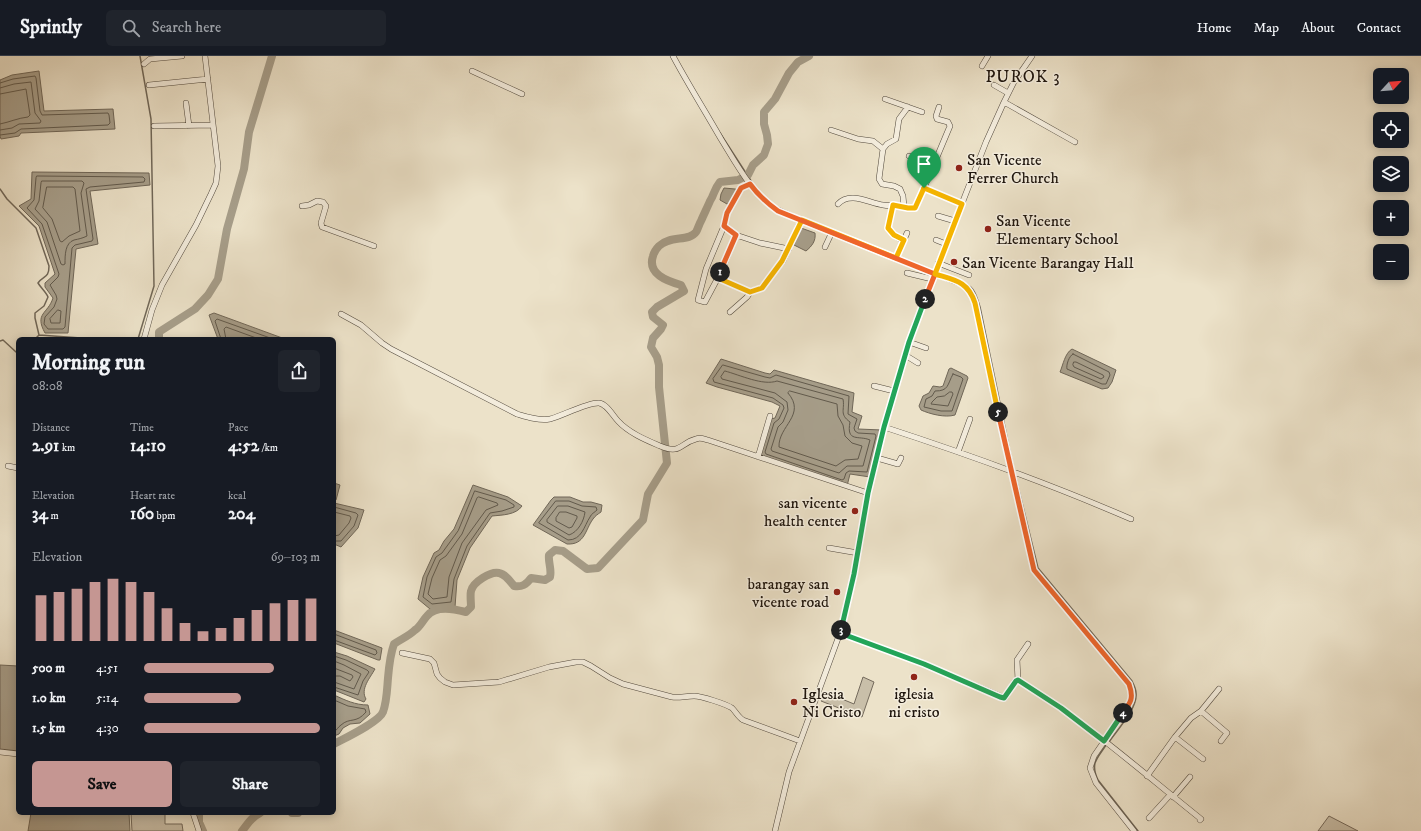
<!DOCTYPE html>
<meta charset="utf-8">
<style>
body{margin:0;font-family:"IM FELL DW Pica",serif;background:#20242c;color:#f1f3f6;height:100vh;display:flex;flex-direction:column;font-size:15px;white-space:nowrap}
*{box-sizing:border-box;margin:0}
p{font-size:13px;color:#9ea1a6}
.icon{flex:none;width:22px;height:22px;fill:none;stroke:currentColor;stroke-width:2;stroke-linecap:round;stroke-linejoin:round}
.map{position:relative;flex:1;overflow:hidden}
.drawer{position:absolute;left:16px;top:281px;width:320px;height:478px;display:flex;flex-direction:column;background:#171b24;border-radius:6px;box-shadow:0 2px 10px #0003}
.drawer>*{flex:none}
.needle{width:26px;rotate:64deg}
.controls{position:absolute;left:1373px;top:12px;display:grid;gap:8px}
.controls a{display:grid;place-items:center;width:36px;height:36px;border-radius:6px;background:#171b24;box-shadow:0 2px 10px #0003;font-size:20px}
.pin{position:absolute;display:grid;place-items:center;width:34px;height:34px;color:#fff;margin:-41px -17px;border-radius:50% 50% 50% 0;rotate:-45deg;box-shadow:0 0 4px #0007}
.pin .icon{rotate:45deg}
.km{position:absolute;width:20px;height:20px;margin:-10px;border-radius:50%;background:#222;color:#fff;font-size:11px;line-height:20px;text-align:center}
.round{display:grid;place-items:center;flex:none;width:42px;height:42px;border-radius:6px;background:#20242c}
.overview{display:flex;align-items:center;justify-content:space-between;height:68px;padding:0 16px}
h1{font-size:22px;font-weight:800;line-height:30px}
.stats{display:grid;grid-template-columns:repeat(3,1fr);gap:6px;height:68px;padding:4px 16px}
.stats div{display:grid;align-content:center}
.stats b{font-size:17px;font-weight:800}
.stats small{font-size:11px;font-weight:400}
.stats p{font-size:11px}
.chart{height:112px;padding:8px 16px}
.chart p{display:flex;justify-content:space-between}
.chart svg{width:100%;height:72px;margin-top:4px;stroke:#c59692;stroke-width:6}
.button{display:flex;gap:8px;margin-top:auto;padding:8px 16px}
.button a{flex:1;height:46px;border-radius:6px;background:#c59692;color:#111;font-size:16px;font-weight:800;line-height:46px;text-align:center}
.button a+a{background:#20242c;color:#f1f3f6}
ul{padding:0 16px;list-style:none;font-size:13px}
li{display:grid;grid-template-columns:64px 48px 1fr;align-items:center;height:30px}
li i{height:10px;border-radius:5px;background:#c59692}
header{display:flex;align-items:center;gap:24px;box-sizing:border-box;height:56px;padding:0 20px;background:#171b24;border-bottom:1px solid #363941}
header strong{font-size:19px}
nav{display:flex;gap:22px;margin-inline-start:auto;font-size:14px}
.search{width:280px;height:36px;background:#20242c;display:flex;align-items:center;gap:10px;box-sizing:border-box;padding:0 14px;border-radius:6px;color:#9ea1a6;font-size:15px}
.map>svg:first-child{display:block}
.green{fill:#c9bfa9;stroke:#746a5c}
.water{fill:#a69d89;stroke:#706758}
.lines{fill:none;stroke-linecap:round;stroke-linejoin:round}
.shore{stroke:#625a4c;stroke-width:1}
.stream{stroke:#706758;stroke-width:1.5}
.river{stroke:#a69d89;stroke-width:8}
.minor-casing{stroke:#52493d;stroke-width:6}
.minor{stroke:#f3ecdc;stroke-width:5}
.split-1-casing{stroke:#fff;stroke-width:8}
.split-2-casing{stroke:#fff;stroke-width:8}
.split-3-casing{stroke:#fff;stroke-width:8}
.split-4-casing{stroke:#fff;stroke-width:8}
.split-5-casing{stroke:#fff;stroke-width:8}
.split-6-casing{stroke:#fff;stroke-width:8}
.split-1{stroke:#f5b400;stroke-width:5}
.split-2{stroke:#f0652b;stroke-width:5}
.split-3{stroke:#22a559;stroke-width:5}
.split-4{stroke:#22a559;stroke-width:5}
.split-5{stroke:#f0652b;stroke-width:5}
.split-6{stroke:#f5b400;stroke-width:5}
.poi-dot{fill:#8f2418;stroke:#f3ecdc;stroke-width:1.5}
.labels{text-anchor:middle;stroke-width:3;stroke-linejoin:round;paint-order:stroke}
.poi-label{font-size:16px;fill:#1f160e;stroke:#f3ecdc;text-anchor:start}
.neighbourhood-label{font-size:17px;letter-spacing:1px;fill:#1f160e;stroke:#f3ecdc}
</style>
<header>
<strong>Sprintly</strong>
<div class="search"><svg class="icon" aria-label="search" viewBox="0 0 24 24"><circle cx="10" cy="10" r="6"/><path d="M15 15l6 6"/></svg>Search here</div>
<nav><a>Home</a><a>Map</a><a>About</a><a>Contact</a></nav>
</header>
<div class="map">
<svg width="1421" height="775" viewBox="0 0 1421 775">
<rect width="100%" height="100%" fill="#ece2c9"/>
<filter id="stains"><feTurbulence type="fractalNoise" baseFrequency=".005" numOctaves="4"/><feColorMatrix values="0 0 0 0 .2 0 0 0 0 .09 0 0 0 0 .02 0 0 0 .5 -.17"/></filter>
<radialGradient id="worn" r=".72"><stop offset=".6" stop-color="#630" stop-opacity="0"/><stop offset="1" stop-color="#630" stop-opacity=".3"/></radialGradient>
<path class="green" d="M863 621 874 626 862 661 821 645 825 636 854 648Z
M131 757H165V768H182L183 775H132Z
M1329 760 1358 775H1318Z"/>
<path class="water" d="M39 15 44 55 113 53 115 73 21 77 19 80 1 83 0 80V24L12 19Z
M32 116 149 117 150 129 90 135 98 188 76 193 68 277H45C34 257 48 258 53 242L45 231V227L55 218 39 170 19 150 31 143Z
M724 132 735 133 738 134 730 148H727L720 144 721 138Z
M801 172 815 177C816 185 812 190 806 195L794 189Z
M214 257 285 283H218L209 259Z
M1072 293 1116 314 1112 326 1108 332 1102 333 1060 316C1063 309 1065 297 1072 293Z
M721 303 765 317 770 318 774 314 854 337 852 356 862 360 858 373 882 374 870 421 850 418 847 430 760 400 771 363 775 362 780 350 772 346 717 331 706 327Z
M951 312 967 320 968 322 955 359C945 362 930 358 921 354L919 350 923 340 929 337 933 330 940 331 943 330 949 313Z
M334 427 340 429 336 444 334 443Z
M473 429 508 441 522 450C516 459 502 459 492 460L470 492 457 524 455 551H439L430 553 418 543 423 521 434 497 439 494 444 485 454 473Z
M554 441H570L583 446H591L602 449 601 456C598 458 595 460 593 463 585 474 585 489 567 488L533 469 551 444Z
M334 447 364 454 358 472 341 491 334 488Z
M334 574 382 592 380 604H378L334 587Z
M334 596 347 600 375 613C370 622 360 633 366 643L364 646 334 634Z
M0 609 18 610V695L0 693Z
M334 639C345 644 355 649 368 649L370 658 360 667 350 668 343 672 339 678 334 680Z
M31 757H129L130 775H28Z"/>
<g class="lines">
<path class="shore" d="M0 27 13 23 35 20 36 22 40 55 42 59 108 57 109 59 110 67 108 69 21 73 15 77 0 79
M0 32 14 28 31 26 35 57 41 65 40 67 19 68 12 72 0 74
M0 38 26 33 30 59 28 61C18 62 10 66 0 68
M37 120 143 121 145 123 144 126 90 131 86 133 93 183 92 185 75 189 72 192 65 271 63 273H48L44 268 45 261 54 251 57 243 56 239 50 229 58 221 59 218 42 168 27 152 34 144 36 122Z
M42 125H82L84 127 81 137 87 180C83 182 79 183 74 184 65 187 65 199 65 208L63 209 61 208 47 166 35 153 39 145 41 127Z
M47 131H73L75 133 80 175 69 180 62 186 60 185 52 163 43 152Z
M58 254 61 255 60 267H51L50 263Z
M221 283 215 265 217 263 273 283
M226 283 224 273 226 271 259 283
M1073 298 1109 316 1110 319 1106 328H1102L1067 313C1066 309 1069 300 1073 298Z
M1074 306H1076L1103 319 1104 321 1101 323 1074 311 1073 309Z
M723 309 765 321 770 322 776 319 849 340 848 358 857 363 854 372 855 375 858 377 875 378 876 380 867 416 849 415 846 417 844 423 842 424 766 398 765 396 774 367 779 363 784 352 783 349 773 342 714 326 713 323Z
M725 315C740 319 763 330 777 325L843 343C845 354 839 358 850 366 846 387 859 379 870 384L863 410H847L839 417 772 395 771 393 778 371 783 366 788 354 787 346 775 337 722 323 721 321Z
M953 318 961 321 963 323 952 355H941L924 351 926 343 932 340 935 335C949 335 947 329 953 318Z
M790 335 837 348 838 360 843 369 845 380 852 387 862 390 858 403 845 404 836 410 779 391C778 370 807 359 788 337Z
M950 336H952L953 338 948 350 931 348 932 346 937 341 944 340Z
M475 435 506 444 514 449V451L502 455 490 457 467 490 454 523 451 546 432 548 423 541 427 521 436 501 442 497 458 475Z
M479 441 497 447 498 449 486 454 462 487 449 521 447 541 433 543 428 538 432 522 440 504 446 500 462 478 477 442Z
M556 445H569L582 450 596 451 597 454C595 456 591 458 590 461 584 470 582 484 568 484L539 467Z
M558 450H568L585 456C584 465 578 476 569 479L547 466V464Z
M334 451 356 457 358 459 354 470 341 485H334
M334 456 350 460 351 462 349 467 339 479 334 480
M560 456H566L577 460V462L572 471 569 472 556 465V462Z
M334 578 376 594 377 597 375 599 334 584
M334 600 346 604 367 614 369 616 363 625 358 639 334 631
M334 605 344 609 361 618 354 633 334 626
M334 612 352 619 353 621 350 625 340 620H334
M334 644 348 650 365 653 366 656C356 668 350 661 341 669 338 671 337 674 334 676"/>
<path class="stream" d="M720 77 755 131
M0 133 7 143 36 172 49 210C49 223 43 219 38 227 41 232 46 236 48 241L44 250 35 257V262L39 279 35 283
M777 151 793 158
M966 228C975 232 977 242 980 251L1014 415
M39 279 95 283
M138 283 154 230 151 63 140 0
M0 285 3 284 16 296 18 294
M1015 418 1038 512 1132 625C1134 629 1136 633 1136 637 1138 652 1117 674 1109 686
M1106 689C1097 703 1090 707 1098 724L1138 775"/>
<path class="river" d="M159 283V276L195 253 208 239 218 223 227 173 244 113 249 76 272 0
M334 688C345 682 379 666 383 656 387 645 387 633 388 622 389 610 390 599 394 588 401 583 409 580 415 574 420 571 423 564 427 560 436 549 454 553 466 556L471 551C471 546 470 539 471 535 473 526 491 515 499 517 505 518 510 525 514 530 522 531 526 529 531 522L545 524 550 521C552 513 548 507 549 499L555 494 563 495 587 513 598 512 643 464 648 438 667 407 659 331V309L657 301 651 291 653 282 661 273 663 269 653 261 652 256 657 251 684 235 681 229C667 225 647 218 653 200 654 196 656 193 659 190 670 179 689 186 696 176 698 173 699 168 701 165 704 158 707 152 710 145 715 137 713 135 720 126L738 124 748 119 753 109 764 99 768 88 767 79 764 68V56L775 43 789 17 798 6 809 0
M199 757V766L203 775
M292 757H298
M242 775C248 768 251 761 260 757"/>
<g class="minor-casing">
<path id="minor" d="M673 0C688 28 705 55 721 83 737 109 752 138 778 155L964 229 972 238 975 247 994 339 1034 514 1129 628C1132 635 1132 640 1130 648L1094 700 1090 712 1096 727 1134 775
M144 8 150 3 182 0
M982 10 988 0
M472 15 522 38
M149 29 208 23
M994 29 1008 37
M885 43 922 56
M1004 46 1075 86
M186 47 189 70
M154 70 213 69
M831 74 858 83 873 85 883 93
M909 100 918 104 916 111 919 114 930 118
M750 128 741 132 727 157 724 170 706 213 698 244 705 246 722 214 736 179 760 187 789 193
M924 132 962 148
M838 148C850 135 869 147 883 149 888 150 893 149 898 150 904 151 911 154 916 151L950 70 948 66 937 63 936 60 939 51
M893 149 888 172 894 179 903 185
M302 150 309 149 317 145 323 146 326 150 321 167 322 171 374 190
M904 151 903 140 900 133 894 130 882 128 879 123 883 93 887 88 896 83 899 63 908 51
M938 160 955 165
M724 170 736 179
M936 184 946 188
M825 191 832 176
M896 202 907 177
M938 207 969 219
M907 217 932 223
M718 222 750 236
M730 256 747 241 751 235 761 232 783 205 801 164
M341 258 361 269 382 287 391 293 517 358C527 361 539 365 550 363 562 360 588 346 599 347 607 348 613 360 618 365 629 377 646 384 660 390 681 399 680 387 696 383 700 381 704 383 708 384L868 437
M144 283 152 254 162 229 196 169 211 138 216 127 218 110 205 0
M909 286 926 292
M905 299 918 307
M874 330 894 335
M884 371C967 398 1050 428 1131 463
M958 396 970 363
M758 401 770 360
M877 402 898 408 901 402
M8 410 18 412
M829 492 858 497
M840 577 924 608 1005 642 1015 625 1018 624 1021 626C1085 665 1142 716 1201 763L1200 764
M402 597 430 603 434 607 437 618 440 622 445 626 453 629 499 626 549 611 576 606H583L591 610 610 622 623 628 672 641C679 642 686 640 694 640 701 640 726 648 732 652 736 656 738 661 743 664L800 685
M1018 624 1017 604 1028 588
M1201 655 1227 677 1221 685
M1175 681 1203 703
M0 696 18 698
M1147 720 1175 681 1191 662 1201 655 1219 633
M1173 741 1190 721
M193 757 199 775
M1149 762 1170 739
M775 775 789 716 840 577 854 518 868 437 884 371 915 268 986 86 1004 46 1014 26 1032 0"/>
</g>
<use href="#minor" class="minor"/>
</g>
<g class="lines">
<g class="split-1-casing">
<path id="split-1" d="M720 216 718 222 750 236 762 232 782 205 802 164 896 202 904 184 894 179 888 172 893 149 908 152H915L924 132"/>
</g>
<g class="split-2-casing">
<path id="split-2" d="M720 216 736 179 724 170 727 157 741 132 750 128C758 139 767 147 778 155L935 218 925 243"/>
</g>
<g class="split-3-casing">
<path id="split-3" d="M841 574 854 518 868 437 884 371 909 286 925 243"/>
</g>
<g class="split-4-casing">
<path id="split-4" d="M841 574 840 577 924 608 1000 641 1004 642 1016 625 1018 624 1061 652 1104 685 1123 657"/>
</g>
<g class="split-5-casing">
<path id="split-5" d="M998 356 1034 514 1129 628C1134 642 1131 646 1123 657"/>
</g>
<g class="split-6-casing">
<path id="split-6" d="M924 132 962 148 935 218C954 224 968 225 975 247L998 356"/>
</g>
<use href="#split-1" class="split-1"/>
<use href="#split-2" class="split-2"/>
<use href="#split-3" class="split-3"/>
<use href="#split-4" class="split-4"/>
<use href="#split-5" class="split-5"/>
<use href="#split-6" class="split-6"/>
</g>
<g class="poi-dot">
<circle cx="959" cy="112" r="4"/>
<circle cx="988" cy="173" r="4"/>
<circle cx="954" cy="206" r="4"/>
<circle cx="855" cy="455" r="4"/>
<circle cx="837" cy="536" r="4"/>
<circle cx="914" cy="621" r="4"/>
<circle cx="794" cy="646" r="4"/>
</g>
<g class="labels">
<g class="poi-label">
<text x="967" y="109">San Vicente<tspan x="967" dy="18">Ferrer Church</tspan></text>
<text x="996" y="170">San Vicente<tspan x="996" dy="18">Elementary School</tspan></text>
<text x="962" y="212">San Vicente Barangay Hall</text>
<text x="847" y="452" text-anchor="end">san vicente<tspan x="847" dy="18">health center</tspan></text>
<text x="829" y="533" text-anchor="end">barangay san<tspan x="829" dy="18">vicente road</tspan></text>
<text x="802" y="643">Iglesia<tspan x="802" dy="18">Ni Cristo</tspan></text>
<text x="914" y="643" text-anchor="middle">iglesia<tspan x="914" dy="18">ni cristo</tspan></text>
</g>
<g class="neighbourhood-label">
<text x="1023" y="26">PUROK 3</text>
</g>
</g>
<rect width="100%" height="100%" filter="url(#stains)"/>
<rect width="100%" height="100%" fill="url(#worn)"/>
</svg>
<div class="controls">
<a><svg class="needle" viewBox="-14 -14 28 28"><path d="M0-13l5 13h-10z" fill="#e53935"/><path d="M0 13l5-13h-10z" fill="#9ea1a6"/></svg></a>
<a><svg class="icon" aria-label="locate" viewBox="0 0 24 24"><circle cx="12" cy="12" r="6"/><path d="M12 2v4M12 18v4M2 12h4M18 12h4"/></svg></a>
<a><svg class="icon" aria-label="layers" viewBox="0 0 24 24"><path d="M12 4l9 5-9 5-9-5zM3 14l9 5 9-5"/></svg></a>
<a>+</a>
<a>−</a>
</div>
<div class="pin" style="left:924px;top:132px;background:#1e9e55"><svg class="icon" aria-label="arrive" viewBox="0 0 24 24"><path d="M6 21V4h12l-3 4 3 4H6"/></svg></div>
<b class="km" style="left:720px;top:216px">1</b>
<b class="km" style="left:925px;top:243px">2</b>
<b class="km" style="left:841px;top:574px">3</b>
<b class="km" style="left:1123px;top:657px">4</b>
<b class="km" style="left:998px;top:356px">5</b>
<section class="drawer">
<div class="overview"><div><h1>Morning run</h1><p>08:08</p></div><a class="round"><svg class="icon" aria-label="share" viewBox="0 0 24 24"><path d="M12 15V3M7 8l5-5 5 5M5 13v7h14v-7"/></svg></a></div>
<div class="stats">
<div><p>Distance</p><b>2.91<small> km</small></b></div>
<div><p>Time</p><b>14:10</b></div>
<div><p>Pace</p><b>4:52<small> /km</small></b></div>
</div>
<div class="stats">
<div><p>Elevation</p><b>34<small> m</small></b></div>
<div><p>Heart rate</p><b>160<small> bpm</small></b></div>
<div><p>kcal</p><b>204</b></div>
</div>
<div class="chart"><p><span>Elevation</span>69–103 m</p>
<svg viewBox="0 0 160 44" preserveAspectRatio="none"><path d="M5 44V16M15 44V14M25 44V12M35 44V8M45 44V6M55 44V8M65 44V14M75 44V24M85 44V33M95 44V38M105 44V36M115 44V30M125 44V25M135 44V21M145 44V19M155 44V18"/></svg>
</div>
<ul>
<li><b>500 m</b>4:51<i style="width:74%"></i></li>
<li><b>1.0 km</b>5:14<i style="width:55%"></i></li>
<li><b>1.5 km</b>4:30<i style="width:100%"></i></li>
</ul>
<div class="button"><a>Save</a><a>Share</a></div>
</section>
</div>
